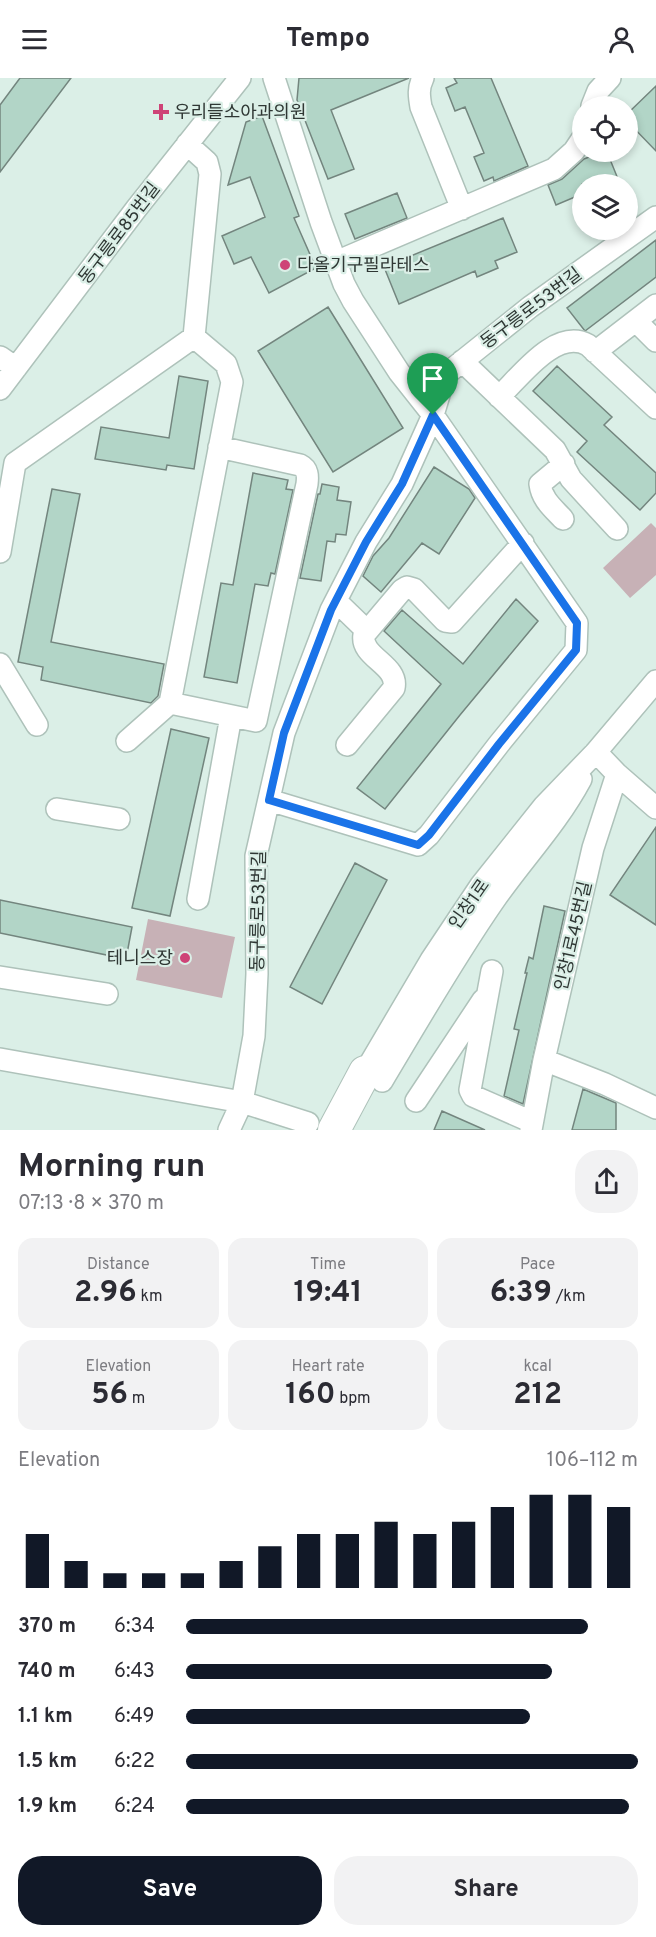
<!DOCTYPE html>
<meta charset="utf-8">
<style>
body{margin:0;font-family:Overpass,"Noto Sans KR",sans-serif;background:#f2f2f3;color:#2b2b33;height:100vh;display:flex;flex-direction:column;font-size:22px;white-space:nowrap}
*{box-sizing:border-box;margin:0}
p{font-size:20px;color:#7c7c81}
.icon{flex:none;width:33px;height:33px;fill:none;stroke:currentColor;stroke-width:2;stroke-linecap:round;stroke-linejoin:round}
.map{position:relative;height:1052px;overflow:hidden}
.details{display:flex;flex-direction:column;background:#fff;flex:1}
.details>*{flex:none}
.buttons{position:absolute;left:572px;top:18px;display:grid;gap:12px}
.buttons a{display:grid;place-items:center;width:66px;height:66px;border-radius:50%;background:#fff;box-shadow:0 3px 9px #0003;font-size:30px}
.pin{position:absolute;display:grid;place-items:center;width:51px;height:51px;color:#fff;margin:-62px -26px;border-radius:50% 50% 50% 0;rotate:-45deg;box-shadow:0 0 6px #0007}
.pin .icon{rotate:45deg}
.round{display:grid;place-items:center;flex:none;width:63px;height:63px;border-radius:24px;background:#f2f2f3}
.summary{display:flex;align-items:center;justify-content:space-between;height:102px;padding:0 18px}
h1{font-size:33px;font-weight:700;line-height:45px}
.metrics{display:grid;grid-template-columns:repeat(3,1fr);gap:9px;height:102px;padding:6px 18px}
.metrics div{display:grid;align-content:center;border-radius:15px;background:#f2f2f3;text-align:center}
.metrics b{font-size:30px;font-weight:700}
.metrics small{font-size:16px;font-weight:400}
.metrics p{font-size:16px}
.chart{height:168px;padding:12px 18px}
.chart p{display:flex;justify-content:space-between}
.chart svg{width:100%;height:108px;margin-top:6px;stroke:#111827;stroke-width:6}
.cta{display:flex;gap:12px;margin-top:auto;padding:12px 18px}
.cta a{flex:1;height:69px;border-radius:24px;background:#111827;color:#fff;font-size:24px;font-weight:700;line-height:69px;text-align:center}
.cta a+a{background:#f2f2f3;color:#2b2b33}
ul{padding:0 18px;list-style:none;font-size:20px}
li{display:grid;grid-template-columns:96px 72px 1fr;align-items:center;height:45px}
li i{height:15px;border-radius:8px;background:#111827}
header{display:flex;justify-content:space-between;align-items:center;height:78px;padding:0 18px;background:#fff;font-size:27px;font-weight:700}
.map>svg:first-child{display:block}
.green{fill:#c7b1b6}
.building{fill:#b2d5c7;stroke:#73857e;stroke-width:1.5}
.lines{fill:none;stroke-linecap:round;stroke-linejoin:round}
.minor-casing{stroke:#aec2ba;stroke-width:24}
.highway-casing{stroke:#aec2ba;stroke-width:34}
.minor{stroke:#fff;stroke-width:21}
.highway{stroke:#fff;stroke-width:32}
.route-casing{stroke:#fff;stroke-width:12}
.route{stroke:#1a73e8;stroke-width:8}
.poi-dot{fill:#ce4377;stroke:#dbefe7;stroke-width:2}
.labels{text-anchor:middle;stroke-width:4.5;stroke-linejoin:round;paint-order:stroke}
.poi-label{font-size:18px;fill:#2f3734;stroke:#dbefe7;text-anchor:start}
.street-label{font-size:18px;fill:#2f3734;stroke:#dbefe7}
</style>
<header><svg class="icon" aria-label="menu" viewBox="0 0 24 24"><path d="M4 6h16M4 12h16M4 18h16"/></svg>Tempo<svg class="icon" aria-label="person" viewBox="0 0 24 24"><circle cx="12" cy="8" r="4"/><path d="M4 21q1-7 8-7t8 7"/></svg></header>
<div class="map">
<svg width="656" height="1052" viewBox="0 0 656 1052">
<rect width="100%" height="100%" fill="#dbefe7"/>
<path class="green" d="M651 445 656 450V497L630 520 603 490Z
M148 841 235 859 222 920 136 902Z"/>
<path class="building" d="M20 0H71L0 94V27Z
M299 0H409L331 32 354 91 328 101 297 22Z
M454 0H491L528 88 494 103 493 99 484 103 474 79 484 75 465 29 455 33 446 10 457 5Z
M656 8V73L627 43V36Z
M262 38 299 138 294 140 316 190 269 215 251 179 234 186 222 158 265 139 250 99 228 107 246 44Z
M602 74H607L618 101 605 106H582V116L556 127 548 107 562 101 584 81Z
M397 115 407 140 355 161 345 136Z
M503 140 517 174 495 183 498 190 477 199 475 193 399 226 384 189Z
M656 162V199L585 253 567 230Z
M328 229 403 350 333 394 258 273Z
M557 288 612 339 604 347 656 395V415L640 432 577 374 587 363 533 313Z
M179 298 208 303 194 391 167 387 166 392 95 381 101 349 169 360Z
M434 389 469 411 475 420 439 476 422 465 381 514 363 498 373 478 389 460Z
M253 395 288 402 286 411 293 412 275 496 271 495 268 508 255 506 237 605 204 599 221 505 233 507Z
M322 406 339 409 337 422 351 424 346 457 336 456 335 464 327 463 321 503 300 500 318 416H320Z
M52 411 80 416 51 564 164 586 158 618 151 625 41 602 43 589 18 584Z
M516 521 538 543 460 637 385 731 357 710 441 606 384 553 402 532 463 586Z
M171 651 209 660 170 838 132 830Z
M656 749V847L610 817Z
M355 785 387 802 322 926 290 909Z
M0 822 132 849 126 881 0 855Z
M544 828 565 833 523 1026 504 1018 519 952 514 951 527 895H525L529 879 533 881Z
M583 1011 616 1025V1052H572Z
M442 1033 485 1052H434Z"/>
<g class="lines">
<g class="minor-casing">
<path id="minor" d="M423 0C418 10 419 18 421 29L462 131
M592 28 598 13 610 0
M336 184 554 91 574 73 582 61
M636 243 656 263
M595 274 656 227
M0 279 16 290
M462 283 555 372 571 401 617 451
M0 311 136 131 240 0
M499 319C520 299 556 249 588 267L656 330
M563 441C553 430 542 422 540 406L564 386
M0 474 15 385 194 259 210 96 207 84 187 66
M336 523 367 553
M0 586 37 647
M170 625 256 643 307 406C308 398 308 391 300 387L219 369
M127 663 170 625 232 304 226 286 194 259
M347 667 394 610C399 587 360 579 364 557L402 512 407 509 414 511 445 543 452 544 523 465
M617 696 656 730
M269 722 418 767 429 757 499 666 576 572 577 545 433 337 399 294 353 223 344 206 321 144 274 0
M57 731 119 741
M198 821 231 638
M492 893 470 1012 473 1018 532 1044
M0 899 107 916
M0 981 242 1024 308 1045
M544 982 605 1006 656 1030
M365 994 431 882 481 807 544 728 596 674 656 603
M382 1003C418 943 453 882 493 824 522 782 557 746 581 701
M416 1023 483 922
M229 1052 242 1024 254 958 257 896 256 778 284 655 331 532 366 464 402 406 433 337 445 297 530 229 656 139
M531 1052 544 982 593 770 617 696 596 674"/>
</g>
<g class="highway-casing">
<path id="highway" d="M334 1052 365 994"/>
</g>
<use href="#minor" class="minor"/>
<use href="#highway" class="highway"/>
</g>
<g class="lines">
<g class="route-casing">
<path id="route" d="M433 337 577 545 576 572 499 666 429 757 418 767 269 722 284 655 331 532 366 464 402 406Z"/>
</g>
<use href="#route" class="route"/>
</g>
<g class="poi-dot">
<path d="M158 25h6v6h6v6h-6v6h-6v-6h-6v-6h6z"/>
<circle cx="285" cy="187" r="6"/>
<circle cx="185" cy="880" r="6"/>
</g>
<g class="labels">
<g class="poi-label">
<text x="174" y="40">우리들소아과의원</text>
<text x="297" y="193">다올기구필라테스</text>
<text x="173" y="886" text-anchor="end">테니스장</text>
</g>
<g class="street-label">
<text transform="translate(119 155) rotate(-53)" y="6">동구릉로85번길</text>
<text transform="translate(531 230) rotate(-37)" y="6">동구릉로53번길</text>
<text transform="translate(469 826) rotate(-55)" y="6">인창1로</text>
<text transform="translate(258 833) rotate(-89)" y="6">동구릉로53번길</text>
<text transform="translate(573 858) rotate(-77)" y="6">인창1로45번길</text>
</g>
</g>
</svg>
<div class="buttons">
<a><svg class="icon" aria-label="locate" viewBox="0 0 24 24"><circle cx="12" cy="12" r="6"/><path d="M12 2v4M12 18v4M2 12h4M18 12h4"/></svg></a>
<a><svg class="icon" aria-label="layers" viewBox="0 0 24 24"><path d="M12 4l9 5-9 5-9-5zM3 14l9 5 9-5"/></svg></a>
</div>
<div class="pin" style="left:433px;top:337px;background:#1e9e55"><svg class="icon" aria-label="arrive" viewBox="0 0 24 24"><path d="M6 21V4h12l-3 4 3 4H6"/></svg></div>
</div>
<section class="details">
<div class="summary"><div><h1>Morning run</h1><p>07:13 · 8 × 370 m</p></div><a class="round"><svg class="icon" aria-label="share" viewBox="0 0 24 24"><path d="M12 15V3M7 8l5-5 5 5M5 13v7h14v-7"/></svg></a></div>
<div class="metrics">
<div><p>Distance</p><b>2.96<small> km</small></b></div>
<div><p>Time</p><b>19:41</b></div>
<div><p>Pace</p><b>6:39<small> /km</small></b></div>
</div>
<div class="metrics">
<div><p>Elevation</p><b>56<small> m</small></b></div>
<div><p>Heart rate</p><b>160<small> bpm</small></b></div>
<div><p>kcal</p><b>212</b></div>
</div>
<div class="chart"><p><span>Elevation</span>106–112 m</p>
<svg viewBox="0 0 160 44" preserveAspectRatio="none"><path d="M5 44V22M15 44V33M25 44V38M35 44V38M45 44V38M55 44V33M65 44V27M75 44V22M85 44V22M95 44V17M105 44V22M115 44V17M125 44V11M135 44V6M145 44V6M155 44V11"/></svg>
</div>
<ul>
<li><b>370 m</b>6:34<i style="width:89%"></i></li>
<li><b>740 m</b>6:43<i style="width:81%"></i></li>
<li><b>1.1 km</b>6:49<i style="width:76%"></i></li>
<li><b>1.5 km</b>6:22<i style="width:100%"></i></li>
<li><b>1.9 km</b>6:24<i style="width:98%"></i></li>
</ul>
<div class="cta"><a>Save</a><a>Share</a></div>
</section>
